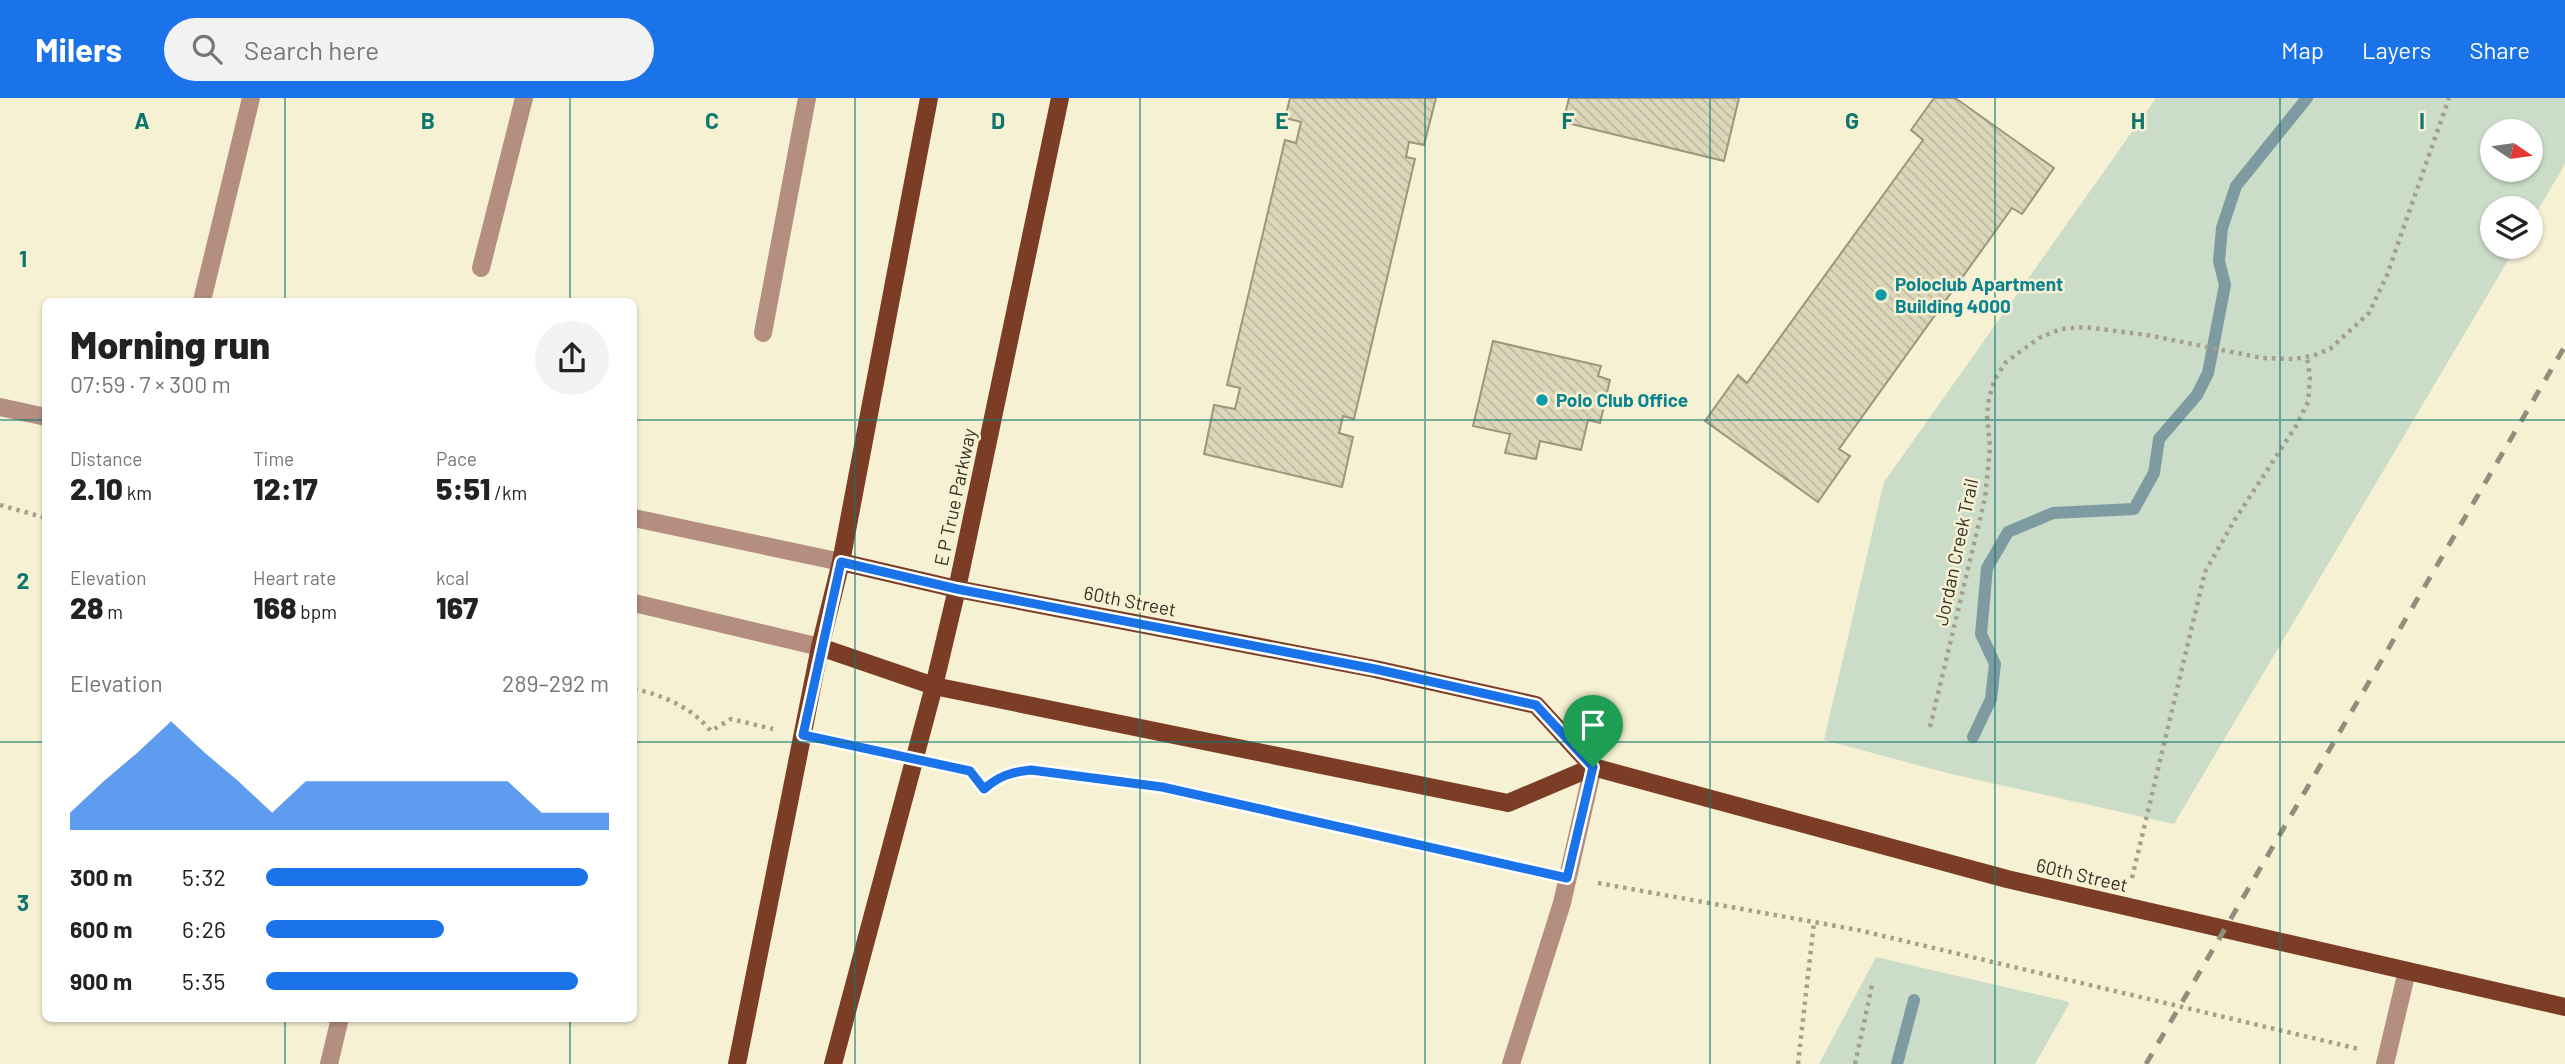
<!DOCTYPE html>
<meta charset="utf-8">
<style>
body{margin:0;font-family:Barlow,sans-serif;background:#f2f2f2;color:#222;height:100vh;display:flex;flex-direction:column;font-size:26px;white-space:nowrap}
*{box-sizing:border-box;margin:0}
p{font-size:23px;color:#767676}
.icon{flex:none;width:38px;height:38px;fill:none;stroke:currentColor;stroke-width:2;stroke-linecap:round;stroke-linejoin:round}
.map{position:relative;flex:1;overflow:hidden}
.details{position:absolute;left:42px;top:200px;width:595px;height:724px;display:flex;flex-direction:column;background:#fff;border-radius:10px;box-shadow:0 2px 5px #0004}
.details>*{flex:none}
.needle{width:46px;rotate:103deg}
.tools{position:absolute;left:2480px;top:21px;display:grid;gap:14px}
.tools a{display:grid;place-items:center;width:63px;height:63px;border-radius:50%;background:#fff;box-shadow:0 2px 5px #0004;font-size:35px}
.pin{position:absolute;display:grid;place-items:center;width:60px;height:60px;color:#fff;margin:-72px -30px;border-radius:50% 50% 50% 0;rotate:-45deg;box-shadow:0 0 7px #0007}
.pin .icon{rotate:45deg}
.round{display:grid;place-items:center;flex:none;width:74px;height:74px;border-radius:37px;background:#f2f2f2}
.summary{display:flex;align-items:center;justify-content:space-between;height:119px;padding:0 28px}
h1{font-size:38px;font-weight:800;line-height:52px}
.figures{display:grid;grid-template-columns:repeat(3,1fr);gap:10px;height:119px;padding:7px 28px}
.figures div{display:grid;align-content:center}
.figures b{font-size:30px;font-weight:800}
.figures small{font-size:19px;font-weight:400}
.figures p{font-size:19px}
.chart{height:196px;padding:14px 28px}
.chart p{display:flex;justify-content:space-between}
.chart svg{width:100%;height:126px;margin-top:7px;fill:#1a73e8;opacity:.7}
ul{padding:0 28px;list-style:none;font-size:23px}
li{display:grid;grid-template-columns:112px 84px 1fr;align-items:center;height:52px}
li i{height:18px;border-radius:9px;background:#1a73e8}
header{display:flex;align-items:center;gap:42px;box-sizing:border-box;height:98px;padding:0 35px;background:#1a73e8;color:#fff}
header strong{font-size:33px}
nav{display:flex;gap:38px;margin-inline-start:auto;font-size:24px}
.search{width:490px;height:63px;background:#f2f2f2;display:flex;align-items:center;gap:18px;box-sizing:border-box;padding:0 24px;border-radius:38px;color:#767676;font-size:26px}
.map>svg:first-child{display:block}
.green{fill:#cbddc9;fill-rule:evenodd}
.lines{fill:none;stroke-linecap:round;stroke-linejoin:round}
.stream{stroke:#7e9ba2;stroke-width:12}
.building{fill:url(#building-back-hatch);stroke:#9c967b;stroke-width:2}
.path{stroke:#a4a08a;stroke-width:4.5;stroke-dasharray:3.5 5;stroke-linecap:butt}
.minor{stroke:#b38e81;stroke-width:18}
.major{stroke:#7b3d26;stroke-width:18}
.rail{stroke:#928e7b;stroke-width:5;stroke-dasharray:12 12;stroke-linecap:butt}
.route-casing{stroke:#fff;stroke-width:14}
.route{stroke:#1a73e8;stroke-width:9}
.grid{fill:none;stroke:#0f766e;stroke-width:2;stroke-opacity:0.55}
.culture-dot{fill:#0f9aa8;stroke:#f7f1d4;stroke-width:2.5}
.labels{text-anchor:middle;stroke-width:5;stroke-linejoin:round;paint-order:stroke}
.culture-label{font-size:19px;font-weight:bold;fill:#0d838f;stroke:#f7f1d4;text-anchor:start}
.street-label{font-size:19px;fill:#333126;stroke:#f7f1d4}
.grid-label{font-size:23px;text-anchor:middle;font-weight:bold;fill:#0f766e;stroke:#f7f1d4;stroke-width:5;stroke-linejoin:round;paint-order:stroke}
</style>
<header>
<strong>Milers</strong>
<div class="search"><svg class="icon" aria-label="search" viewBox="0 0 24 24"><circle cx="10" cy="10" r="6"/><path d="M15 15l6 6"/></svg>Search here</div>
<nav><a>Map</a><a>Layers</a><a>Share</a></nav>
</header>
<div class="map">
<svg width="2565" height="966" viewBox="0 0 2565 966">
<defs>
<pattern id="building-back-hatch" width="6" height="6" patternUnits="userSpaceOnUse" patternTransform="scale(1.75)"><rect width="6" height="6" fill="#dcd6ba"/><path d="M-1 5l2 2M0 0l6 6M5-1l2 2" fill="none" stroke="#bdb8a0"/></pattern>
</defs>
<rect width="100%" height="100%" fill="#f7f1d4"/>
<path class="green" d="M2156 0H2565V66L2531 124 2530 110H2492V149H2516L2174 726 1947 675 1824 642 1884 384ZM2492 33H2530V72H2492Z
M1876 859 2069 904 2068 908 2035 966H1819Z"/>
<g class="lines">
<path class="stream" d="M1973 639 1991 601 1995 566 1981 536 1987 470 2008 434 2053 415 2134 411 2154 375 2159 341 2197 297 2208 275 2225 187 2219 163 2222 130 2236 88 2307 0
M1897 966 1914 902"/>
</g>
<path class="building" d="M1290 0H1436L1424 47 1409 44 1406 59 1415 61 1354 321 1343 318 1339 335 1353 339 1342 389 1204 356 1214 307 1235 311 1240 290 1227 287 1285 42 1296 45 1301 24 1285 20Z
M1569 0H1739L1724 63 1563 24Z
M1934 0H1955L2054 70 2022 116 2012 110 1839 351 1850 358 1818 404 1705 323 1738 277 1747 285 1923 42 1911 32Z
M1493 243 1601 268 1598 278 1610 282 1600 325 1588 322 1581 352 1540 343 1536 361 1505 355 1510 336 1473 328Z"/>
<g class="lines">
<path class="path" d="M0 407 46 420
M634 591C663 597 691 609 711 633L731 621 773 631
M1930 629 1985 400 1990 350 1987 317 1989 300 1995 281 2006 264 2039 240 2061 231 2084 229 2147 237 2262 260 2295 261 2315 257 2330 251 2369 215 2387 177 2449 0
M830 643 886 655
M943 667 970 673 984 691C998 678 1011 674 1031 672L1162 689 1538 774
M2132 780 2205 474 2234 423 2296 328 2308 304 2310 280 2307 259
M1598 785 1858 832 2359 951
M1798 966 1814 824
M1855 966 1873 883"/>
<path class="minor" d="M481 170 524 0
M202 203 251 0
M763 235 807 0
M0 309 46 319
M634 420 841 464
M634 505 820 549
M329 966 340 920
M1511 966 1562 805 1593 669
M2385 966 2407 873"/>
<path class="major" d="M841 464 957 491 1375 571 1536 607 1593 669 2007 781 2565 909
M820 549 934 588 1508 705 1593 669
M737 966 820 549 841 464 929 0
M833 966 934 588 957 491 1060 0"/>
<path class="rail" d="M2146 966 2565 248"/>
</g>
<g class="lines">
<g class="route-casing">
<path id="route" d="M841 464 957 491 1375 571 1536 607 1593 669 1567 780 1162 689 1031 672C1011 674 999 678 984 691L970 673 803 637Z"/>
</g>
<use href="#route" class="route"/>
</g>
<path class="grid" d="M285 0V203M570 0V203M855 0V966M1140 0V966M1425 0V966M1710 0V966M1995 0V966M2280 0V966M0 322H46M634 322H2565M0 644H46M634 644H2565M285 920V966M570 920V966"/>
<g class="culture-dot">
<circle cx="1881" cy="197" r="7"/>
<circle cx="1542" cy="302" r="7"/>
</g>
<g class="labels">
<g class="culture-label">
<text x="1895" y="193">Poloclub Apartment<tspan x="1895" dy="22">Building 4000</tspan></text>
<text x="1556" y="309">Polo Club Office</text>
</g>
<g class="street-label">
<text transform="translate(955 399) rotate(-78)" y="7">E P True Parkway</text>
<text transform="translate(1956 454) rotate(-78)" y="7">Jordan Creek Trail</text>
<text transform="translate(1130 503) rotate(11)" y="7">60th Street</text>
<text transform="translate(2082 777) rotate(13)" y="7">60th Street</text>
</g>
</g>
<g class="grid-label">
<text x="142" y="31">A</text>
<text x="428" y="31">B</text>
<text x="712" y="31">C</text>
<text x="998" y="31">D</text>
<text x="1282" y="31">E</text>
<text x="1568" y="31">F</text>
<text x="1852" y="31">G</text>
<text x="2138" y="31">H</text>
<text x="2422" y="31">I</text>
<text x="23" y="169">1</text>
<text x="23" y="491">2</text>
<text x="23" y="813">3</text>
</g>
</svg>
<div class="tools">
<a><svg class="needle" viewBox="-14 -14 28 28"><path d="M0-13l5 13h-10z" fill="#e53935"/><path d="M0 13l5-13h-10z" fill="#767676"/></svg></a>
<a><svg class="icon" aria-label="layers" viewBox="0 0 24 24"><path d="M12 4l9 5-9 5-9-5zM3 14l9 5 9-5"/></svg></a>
</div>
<div class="pin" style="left:1593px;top:669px;background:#1e9e55"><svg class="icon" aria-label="arrive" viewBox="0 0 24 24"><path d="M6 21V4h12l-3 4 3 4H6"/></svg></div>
<section class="details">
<div class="summary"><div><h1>Morning run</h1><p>07:59 · 7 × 300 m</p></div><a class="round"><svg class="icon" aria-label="share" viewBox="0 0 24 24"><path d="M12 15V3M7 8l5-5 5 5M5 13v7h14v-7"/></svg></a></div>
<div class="figures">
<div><p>Distance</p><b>2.10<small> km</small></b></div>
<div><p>Time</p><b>12:17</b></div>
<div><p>Pace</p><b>5:51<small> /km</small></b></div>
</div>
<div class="figures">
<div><p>Elevation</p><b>28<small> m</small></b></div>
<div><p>Heart rate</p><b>168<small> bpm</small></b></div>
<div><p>kcal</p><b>167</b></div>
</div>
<div class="chart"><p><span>Elevation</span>289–292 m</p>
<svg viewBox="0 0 160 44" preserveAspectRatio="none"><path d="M0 44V38L10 27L20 17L30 6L40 17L50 27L60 38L70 27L80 27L90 27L100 27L110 27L120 27L130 27L140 38L150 38L160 38V44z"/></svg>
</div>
<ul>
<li><b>300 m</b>5:32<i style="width:94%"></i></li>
<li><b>600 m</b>6:26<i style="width:52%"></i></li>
<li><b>900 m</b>5:35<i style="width:91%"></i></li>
</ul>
</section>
</div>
